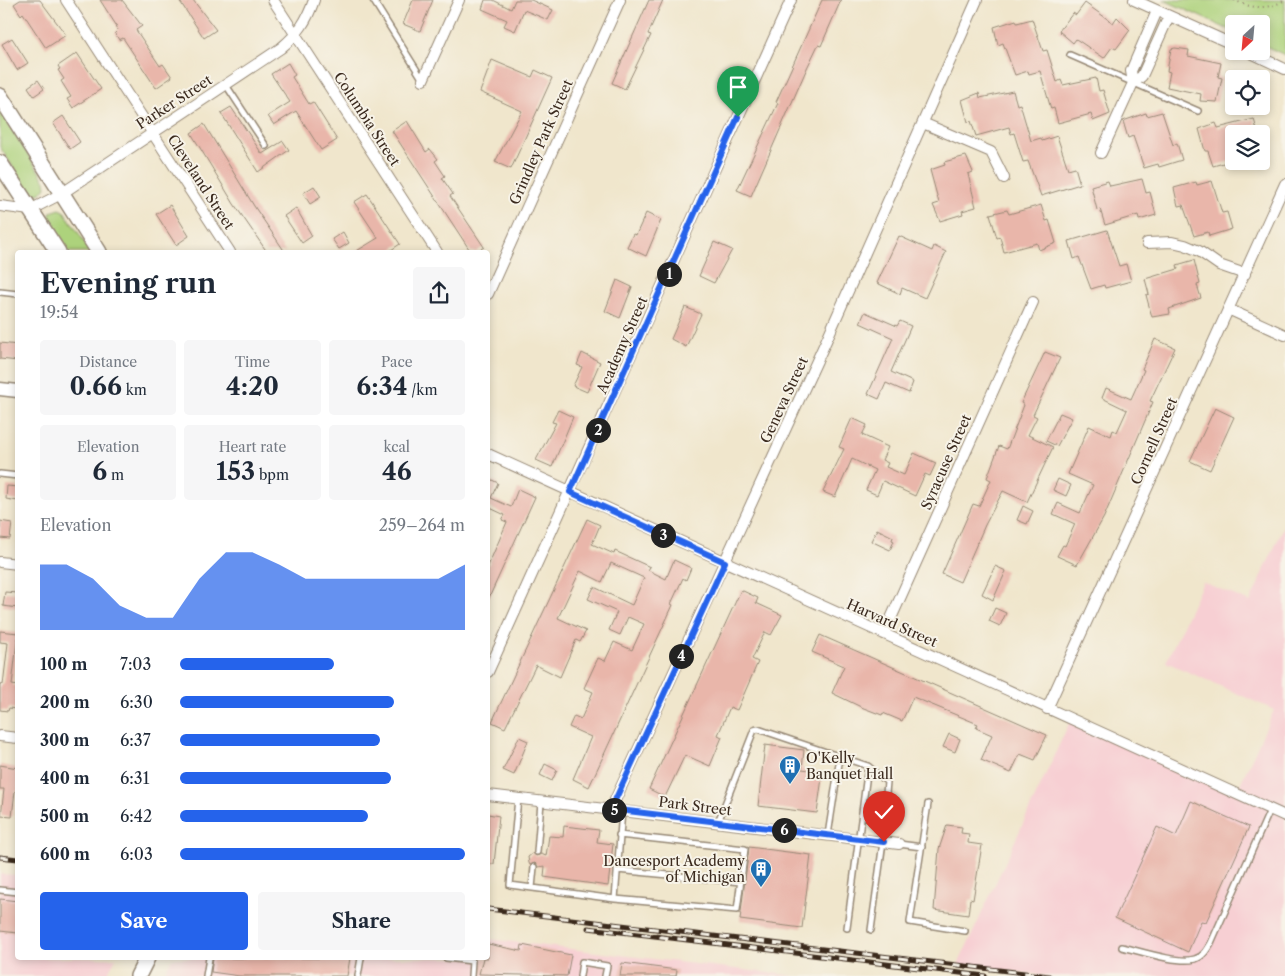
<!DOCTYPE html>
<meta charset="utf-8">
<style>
body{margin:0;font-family:"Libre Caslon Text",serif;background:#f6f6f7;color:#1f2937;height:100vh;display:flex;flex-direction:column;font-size:19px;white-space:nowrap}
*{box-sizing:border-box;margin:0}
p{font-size:16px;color:#747a83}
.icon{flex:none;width:28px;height:28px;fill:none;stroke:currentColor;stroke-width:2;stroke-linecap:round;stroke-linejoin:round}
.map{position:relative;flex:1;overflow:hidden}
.details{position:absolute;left:15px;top:250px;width:475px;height:710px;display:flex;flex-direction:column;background:#fff;border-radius:5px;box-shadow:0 2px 8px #0003}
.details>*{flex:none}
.needle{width:32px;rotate:206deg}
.fabs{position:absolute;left:1225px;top:15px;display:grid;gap:10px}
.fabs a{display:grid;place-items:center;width:45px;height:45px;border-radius:5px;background:#fff;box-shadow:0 2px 8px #0003;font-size:25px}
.pin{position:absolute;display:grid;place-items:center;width:42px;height:42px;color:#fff;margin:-51px -21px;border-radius:50% 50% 50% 0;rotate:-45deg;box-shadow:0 0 5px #0007}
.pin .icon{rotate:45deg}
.km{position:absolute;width:25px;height:25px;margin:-12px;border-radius:50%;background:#222;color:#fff;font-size:14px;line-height:25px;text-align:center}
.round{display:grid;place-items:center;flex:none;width:52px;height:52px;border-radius:5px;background:#f6f6f7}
.summary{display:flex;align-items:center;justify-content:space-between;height:85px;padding:0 25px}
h1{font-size:28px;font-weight:800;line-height:38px}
.stats{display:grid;grid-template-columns:repeat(3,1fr);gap:8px;height:85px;padding:5px 25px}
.stats div{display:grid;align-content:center;border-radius:5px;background:#f6f6f7;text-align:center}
.stats b{font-size:25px;font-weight:800}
.stats small{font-size:14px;font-weight:400}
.stats p{font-size:14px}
.chart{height:140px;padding:10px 25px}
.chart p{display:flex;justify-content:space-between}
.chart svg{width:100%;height:90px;margin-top:5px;fill:#2563eb;opacity:.7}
.primary-button{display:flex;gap:10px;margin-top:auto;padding:10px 25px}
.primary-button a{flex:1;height:58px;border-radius:5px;background:#2563eb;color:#fff;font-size:20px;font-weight:800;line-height:58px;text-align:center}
.primary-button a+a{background:#f6f6f7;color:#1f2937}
ul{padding:0 25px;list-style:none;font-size:16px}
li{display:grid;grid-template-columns:80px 60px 1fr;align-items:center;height:38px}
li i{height:12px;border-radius:6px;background:#2563eb}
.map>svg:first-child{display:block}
.built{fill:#f7cfd3}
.green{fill:#add27c;stroke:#747e4d}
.building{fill:#e9b6aa}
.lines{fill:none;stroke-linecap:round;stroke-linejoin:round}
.service-casing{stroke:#968875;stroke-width:8}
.minor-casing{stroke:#968875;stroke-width:12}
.tertiary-casing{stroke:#968875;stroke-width:15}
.secondary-casing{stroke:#968875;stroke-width:18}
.path{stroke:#968875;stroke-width:2;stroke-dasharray:1 4;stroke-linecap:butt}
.service{stroke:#fff;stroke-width:5}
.minor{stroke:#fff;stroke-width:10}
.tertiary{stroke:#fff;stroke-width:12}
.secondary{stroke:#fff;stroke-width:15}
.rail-casing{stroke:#3b2a1e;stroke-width:5}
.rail{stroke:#f7f3e8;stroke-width:3;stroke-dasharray:9;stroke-linecap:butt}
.route-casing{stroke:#fff;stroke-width:10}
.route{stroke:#2563eb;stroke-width:6}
.labels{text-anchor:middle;stroke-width:4;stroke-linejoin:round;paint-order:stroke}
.street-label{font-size:14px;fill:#3b2a1e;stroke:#f7f3e8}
.poi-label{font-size:14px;fill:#3b2a1e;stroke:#f7f3e8;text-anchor:start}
</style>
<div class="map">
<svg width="1285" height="976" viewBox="0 0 1285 976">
<rect width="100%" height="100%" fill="#f7f3e8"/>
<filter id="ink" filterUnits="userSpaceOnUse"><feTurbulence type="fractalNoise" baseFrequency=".02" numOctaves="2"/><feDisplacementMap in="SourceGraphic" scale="10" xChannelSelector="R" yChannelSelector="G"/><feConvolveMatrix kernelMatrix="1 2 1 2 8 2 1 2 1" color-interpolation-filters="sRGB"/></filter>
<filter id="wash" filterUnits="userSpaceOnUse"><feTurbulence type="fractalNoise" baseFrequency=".0096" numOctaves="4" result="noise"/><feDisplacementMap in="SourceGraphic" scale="20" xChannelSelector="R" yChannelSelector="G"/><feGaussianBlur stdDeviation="1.12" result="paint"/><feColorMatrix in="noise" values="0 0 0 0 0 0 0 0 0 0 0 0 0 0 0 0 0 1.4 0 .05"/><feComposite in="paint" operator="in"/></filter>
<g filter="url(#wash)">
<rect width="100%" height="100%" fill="#f0e6cc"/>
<path class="built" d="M1285 524V976H1050L958 965 1071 719 1236 793 1274 710 1166 662 1203 582 1250 602Z
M0 874 17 875 18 958H116L106 976H0Z
M488 939 795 976H163L172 958H488Z"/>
<path class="green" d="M1164 0H1285V55L1261 44V24H1234V32Z
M0 111 45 181 46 187 41 193 33 195 28 191 0 147Z
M60 209 64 211 91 252H67L48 221 51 212Z"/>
<g id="blocks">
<path class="building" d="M20 0H40L66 35 46 48 23 13 21 15 14 4Z
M100 0H122L142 26 136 30 160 66 163 64 172 77 156 88 123 38 119 40 115 33 118 30 116 25Z
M179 0H193L216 30 204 38Z
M413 0H433L420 31 403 24Z
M485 0H493L511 9 515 0H531L553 10 548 20 524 10 515 31 504 26 507 20 482 9Z
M649 0H663L648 34 651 35 625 89 612 83Z
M822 0H841L821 46 818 45 807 68 751 196 737 190 778 103 776 102Z
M1085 3 1113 23 1117 17 1130 30 1116 49 1112 47 1104 58 1076 39 1073 43 1059 31 1073 13 1076 15Z
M1032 19 1043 51 1047 50 1057 82 1061 80 1063 85 1096 78 1099 91 1103 90 1110 114 1093 121 1091 114 1058 123 1054 108 1051 109 1040 71 1029 74 1028 71 1015 75 1003 43 998 45 994 27 1016 20 1017 23Z
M12 38 28 63 17 70 2 44Z
M1175 48 1189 50 1188 56 1221 63 1218 77 1222 78 1217 102 1200 101 1201 94 1167 87 1170 72 1167 71 1171 49Z
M77 53 101 89 73 108 67 99 71 97 61 81 64 79 58 70 60 69 58 66Z
M492 60 532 77 535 70 552 78 511 169 495 162 522 111 480 92Z
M288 63 295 75 292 77 309 104 313 102 337 140 321 150 296 111 274 125 268 116 290 102 271 74Z
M38 80 44 89 34 96 28 87Z
M1013 91 1017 105 1020 104 1031 141 1041 138 1042 141 1057 136 1068 169 1075 167 1080 184 1041 196 1028 161 1023 162 1014 133 1011 134 1009 127 976 136 971 121 968 122 962 100 979 93 980 98Z
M231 107 262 154 283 141 289 150 258 172 221 113Z
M1162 112 1173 145 1177 143 1182 160 1159 167 1158 164 1144 168 1133 136 1128 138 1123 121 1146 113 1147 116Z
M63 116 80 142 70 149 53 123Z
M1254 119 1258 134H1234V160L1213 166 1208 151H1205L1199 129 1216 123 1218 128Z
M407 121 426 152 430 149 438 159 435 161 445 176 442 178 453 194 450 196 484 247 476 252H471L392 131Z
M204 124 254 206 285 252H267L234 204 191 133Z
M966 156 973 172 968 174 976 207 962 211 963 214 940 221 933 205 939 203 930 170 945 165 944 162Z
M1142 179 1146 193 1150 192 1156 215 1139 220 1138 215 1105 225 1100 209 1097 210 1091 186 1108 181 1110 186Z
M1212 181 1222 213 1227 212 1232 229 1209 236 1208 232 1194 236 1183 205 1178 206 1174 188 1196 182 1197 185Z
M314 186 321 197 310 204 303 193Z
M367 194 400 244 388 252H355L378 238 354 202Z
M170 205 189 236 176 245 156 214Z
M1041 205 1046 221 1049 220 1056 243 1039 250 1037 243 1004 252 1000 237 997 238 990 214 1007 210 1009 214Z
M296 208 312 236 302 243 284 216Z
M646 213 661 220 646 256 627 247 633 234 636 235Z
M1107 230 1119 266 1126 264 1131 281 1105 288 1104 285 1091 289 1079 257 1074 259 1069 241Z
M343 232 349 243 339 249 332 239Z
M899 236 932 251 934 246 946 252 925 298 902 288 900 294 877 283Z
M714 242 732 250 714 283 699 276Z
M1194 260 1200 284 1197 285 1201 298 1169 309 1170 314 1152 317 1146 295 1149 294 1145 279 1178 269 1177 265Z
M617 280 632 287 620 318 605 311Z
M685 307 701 314 686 347 671 339Z
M865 312 897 326 900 321 911 326 891 372 913 382 909 393 886 383 879 399 868 394 893 338 860 323Z
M1155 339 1175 348 1150 401 1153 402 1104 517 1077 565 1057 556 1063 545 1065 546 1075 524 1053 514 1058 503 1080 513 1093 485 1068 474 1089 426 1111 436 1113 430 1117 432 1127 410 1102 398 1106 388 1131 399 1144 370 1142 369Z
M0 343 18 345V361L0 359Z
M1045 352 1060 358 1033 415 1037 417 1028 435 1053 447 1027 502 1003 491 985 525 960 582 942 574 973 504 979 506 991 480 987 478 999 446 1007 449 1024 405 1021 403Z
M582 353 600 362 587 392 573 386 582 367 577 365Z
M1215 408 1234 417 1210 470 1190 461Z
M558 410 573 417 552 467 536 460 556 423 552 422Z
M1060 413 1072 418 1057 446 1046 441Z
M852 418 867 425 862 435 888 447 882 460 888 463 886 467 904 475 914 453 936 463 930 476 925 474 915 496 883 481 877 495 866 490 875 470 852 459 835 497 823 492 844 449 839 447Z
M488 478 498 483 491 498 511 507 518 489 535 497 488 600V566L507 522 502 520 505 515 488 507Z
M1058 479 1071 485 1066 496 1053 490Z
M7 486 18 487V501L6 499Z
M1023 506 1033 511 1027 524 1017 520Z
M587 519 600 525 592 544 614 554 615 551 650 567 648 570 666 579 674 560 691 568 686 580 683 578 671 604 673 605 589 787 573 779 591 737 569 727 574 716 581 719 593 692 584 688 598 658 605 661 614 642 632 650 644 624 628 617 620 635 609 630 617 612 588 599 594 587 632 605 644 578 611 563 602 582 580 571 558 618 586 631 580 642 576 640 560 677 536 665 505 728 492 722Z
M0 521 12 523 10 539 0 538Z
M877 529 893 537 892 540 894 541 890 550 871 541Z
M995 566 1006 571 993 600 982 594Z
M741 590 758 598 756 603 782 615 771 635 765 632 752 659 758 662 737 710 730 707 718 735 722 737 710 766 685 755 665 797 649 789Z
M5 592 18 593V608L3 606Z
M995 608 1006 613 1000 626 989 621Z
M0 631 18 633 12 685 18 686 16 709 9 708 8 711 0 710V684L3 685 8 643 0 642Z
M820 635 1047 735 1035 760 1020 754 1011 773 981 760 992 735 976 728 978 724 913 697 902 721 883 713 882 715 861 707 832 693 844 666 812 652Z
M949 734 960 739 955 752 943 747Z
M519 737 528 741 514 775 503 770Z
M765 745 804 750 802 769 817 771V777L822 778 817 813 758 806Z
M545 764 557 770 552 781 540 775Z
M0 765 18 768V792L15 791 12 817 1 816 4 789H0Z
M1191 801 1249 827 1206 922 1201 921 1188 952 1115 918 1157 827 1176 836Z
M488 814 499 816 494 864H488Z
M947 825 962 827 961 833 969 834 968 843 982 845 973 900 970 899 968 915 934 910 939 849Z
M564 826 599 830 597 842 613 844 608 886 544 877 545 866 538 867 535 863 530 865 529 863 528 857 533 853 536 856 541 854 546 856 549 836 563 837Z
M749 847 811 855 802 928 740 920Z
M0 899 18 901V933L0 931Z
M488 944 521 951 522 945 571 955 567 976 479 974 483 958H488Z
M213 958H350L347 976H240L211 972Z
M622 963 677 970 676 976H620Z"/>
</g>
</g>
<g filter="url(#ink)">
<use href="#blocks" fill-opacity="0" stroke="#968875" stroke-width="1"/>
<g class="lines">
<g class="service-casing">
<path id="service" d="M373 0 423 80
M1070 55 1198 111
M226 85 266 146
M0 292 18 294
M0 474 18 476
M518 798 510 885 615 899
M928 804 910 922 965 931
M718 822 754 730 758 729 868 766 887 782 884 816 878 819 862 816
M619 835 745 849 737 910 615 899 622 811
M828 835 840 757
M899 844 922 847
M537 852 541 802
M617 870 741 882
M532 888 534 867
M0 890 18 892
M847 928 868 766
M871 930 883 842
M1122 947C1139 951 1179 964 1195 959 1203 957 1207 950 1211 943L1270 810
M446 958 472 961 471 976
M206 976 209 958
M358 976 361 958
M580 976 582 962 607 966 605 976"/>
</g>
<g class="minor-casing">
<path id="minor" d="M66 0 230 252
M273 0 437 252
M1134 0 1234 45
M1247 51 1285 69
M423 80 459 0
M1133 83 1131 71 1157 11
M923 123 991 152 1004 178
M1101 153 1133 83 1142 76 1169 16
M0 206 30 210 61 194 281 48C298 34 307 21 314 0
M1147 243 1172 242 1185 245 1199 251 1219 265 1245 274
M488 294 620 0
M1228 309 1285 335
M488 454 1285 816
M0 562 18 564
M884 634 1033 302
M488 672 791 0
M1047 709 1285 184
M0 736 18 738
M488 795 899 844
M611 809 826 341 977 0"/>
</g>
<g class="tertiary-casing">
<path id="tertiary" d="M0 389 18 391"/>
</g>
<g class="secondary-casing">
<path id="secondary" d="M0 96 99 252
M0 163 58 252
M138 976 147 958"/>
</g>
<path class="path" d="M1234 0C1251 9 1268 10 1285 0"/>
<use href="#service" class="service"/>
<use href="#minor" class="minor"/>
<use href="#tertiary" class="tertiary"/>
<use href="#secondary" class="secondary"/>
<g class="rail-casing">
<path id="rail" d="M0 857 18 859
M488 909 1049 976
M588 928 985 976"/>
</g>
<use href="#rail" class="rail"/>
</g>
</g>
<g class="lines" filter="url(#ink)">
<g class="route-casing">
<path id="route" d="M738 117 570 492 725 562 611 809 884 842"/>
</g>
<use href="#route" class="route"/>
</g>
<defs>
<g id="building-pin" transform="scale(1.125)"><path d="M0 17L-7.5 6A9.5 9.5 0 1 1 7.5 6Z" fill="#1f6fb2" stroke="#f7f3e8"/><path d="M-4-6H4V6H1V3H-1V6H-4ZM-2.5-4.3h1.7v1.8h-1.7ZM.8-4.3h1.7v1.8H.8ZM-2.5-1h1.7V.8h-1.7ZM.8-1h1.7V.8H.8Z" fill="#fff"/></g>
</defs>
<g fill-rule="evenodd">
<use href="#building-pin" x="790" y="766"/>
<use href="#building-pin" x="761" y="869"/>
</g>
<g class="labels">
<g class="street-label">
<text transform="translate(174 102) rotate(-33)" y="5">Parker Street</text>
<text transform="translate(367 119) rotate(57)" y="5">Columbia Street</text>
<text transform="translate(541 142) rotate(-66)" y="5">Grindley Park Street</text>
<text transform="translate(201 182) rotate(57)" y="5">Cleveland Street</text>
<text transform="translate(622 345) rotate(-66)" y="5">Academy Street</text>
<text transform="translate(784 400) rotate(-65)" y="5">Geneva Street</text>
<text transform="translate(1154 441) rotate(-66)" y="5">Cornell Street</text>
<text transform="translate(946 462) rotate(-66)" y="5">Syracuse Street</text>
<text transform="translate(892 623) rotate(24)" y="5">Harvard Street</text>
<text transform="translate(695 806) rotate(7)" y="5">Park Street</text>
</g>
<g class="poi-label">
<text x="806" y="763">O'Kelly<tspan x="806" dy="16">Banquet Hall</tspan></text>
<text x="745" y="866" text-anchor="end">Dancesport Academy<tspan x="745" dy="16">of Michigan</tspan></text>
</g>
</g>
</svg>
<div class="fabs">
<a><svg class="needle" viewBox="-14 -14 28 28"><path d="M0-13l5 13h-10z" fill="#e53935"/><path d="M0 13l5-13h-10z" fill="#747a83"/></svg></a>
<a><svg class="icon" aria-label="locate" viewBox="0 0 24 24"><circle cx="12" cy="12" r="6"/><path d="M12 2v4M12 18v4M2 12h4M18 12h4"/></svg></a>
<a><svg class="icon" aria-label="layers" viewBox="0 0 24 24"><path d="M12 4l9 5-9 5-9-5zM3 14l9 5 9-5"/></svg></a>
</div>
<div class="pin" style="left:738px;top:117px;background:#1e9e55"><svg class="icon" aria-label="arrive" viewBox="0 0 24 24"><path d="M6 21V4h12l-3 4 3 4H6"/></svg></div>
<div class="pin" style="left:884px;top:842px;background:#d93025"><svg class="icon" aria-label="check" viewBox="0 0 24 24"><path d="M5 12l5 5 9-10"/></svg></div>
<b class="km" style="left:669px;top:274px">1</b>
<b class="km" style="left:598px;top:430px">2</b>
<b class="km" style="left:663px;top:535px">3</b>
<b class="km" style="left:681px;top:656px">4</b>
<b class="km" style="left:614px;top:810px">5</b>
<b class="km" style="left:784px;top:830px">6</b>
<section class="details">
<div class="summary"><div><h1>Evening run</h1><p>19:54</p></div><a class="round"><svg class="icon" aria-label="share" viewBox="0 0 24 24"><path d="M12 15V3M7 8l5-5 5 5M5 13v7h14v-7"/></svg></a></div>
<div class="stats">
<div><p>Distance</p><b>0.66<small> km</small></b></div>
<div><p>Time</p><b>4:20</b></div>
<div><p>Pace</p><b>6:34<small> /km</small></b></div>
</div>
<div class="stats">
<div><p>Elevation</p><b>6<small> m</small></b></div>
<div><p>Heart rate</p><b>153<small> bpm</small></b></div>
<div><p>kcal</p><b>46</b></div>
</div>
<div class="chart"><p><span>Elevation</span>259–264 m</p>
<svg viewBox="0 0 160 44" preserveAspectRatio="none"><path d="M0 44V12L10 12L20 19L30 32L40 38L50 38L60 19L70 6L80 6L90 12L100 19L110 19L120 19L130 19L140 19L150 19L160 12V44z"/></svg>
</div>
<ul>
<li><b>100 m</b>7:03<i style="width:54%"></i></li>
<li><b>200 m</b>6:30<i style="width:75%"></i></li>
<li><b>300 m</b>6:37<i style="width:70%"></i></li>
<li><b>400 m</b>6:31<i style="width:74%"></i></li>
<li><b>500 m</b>6:42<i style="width:66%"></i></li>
<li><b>600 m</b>6:03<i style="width:100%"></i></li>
</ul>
<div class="primary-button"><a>Save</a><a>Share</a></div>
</section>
</div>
